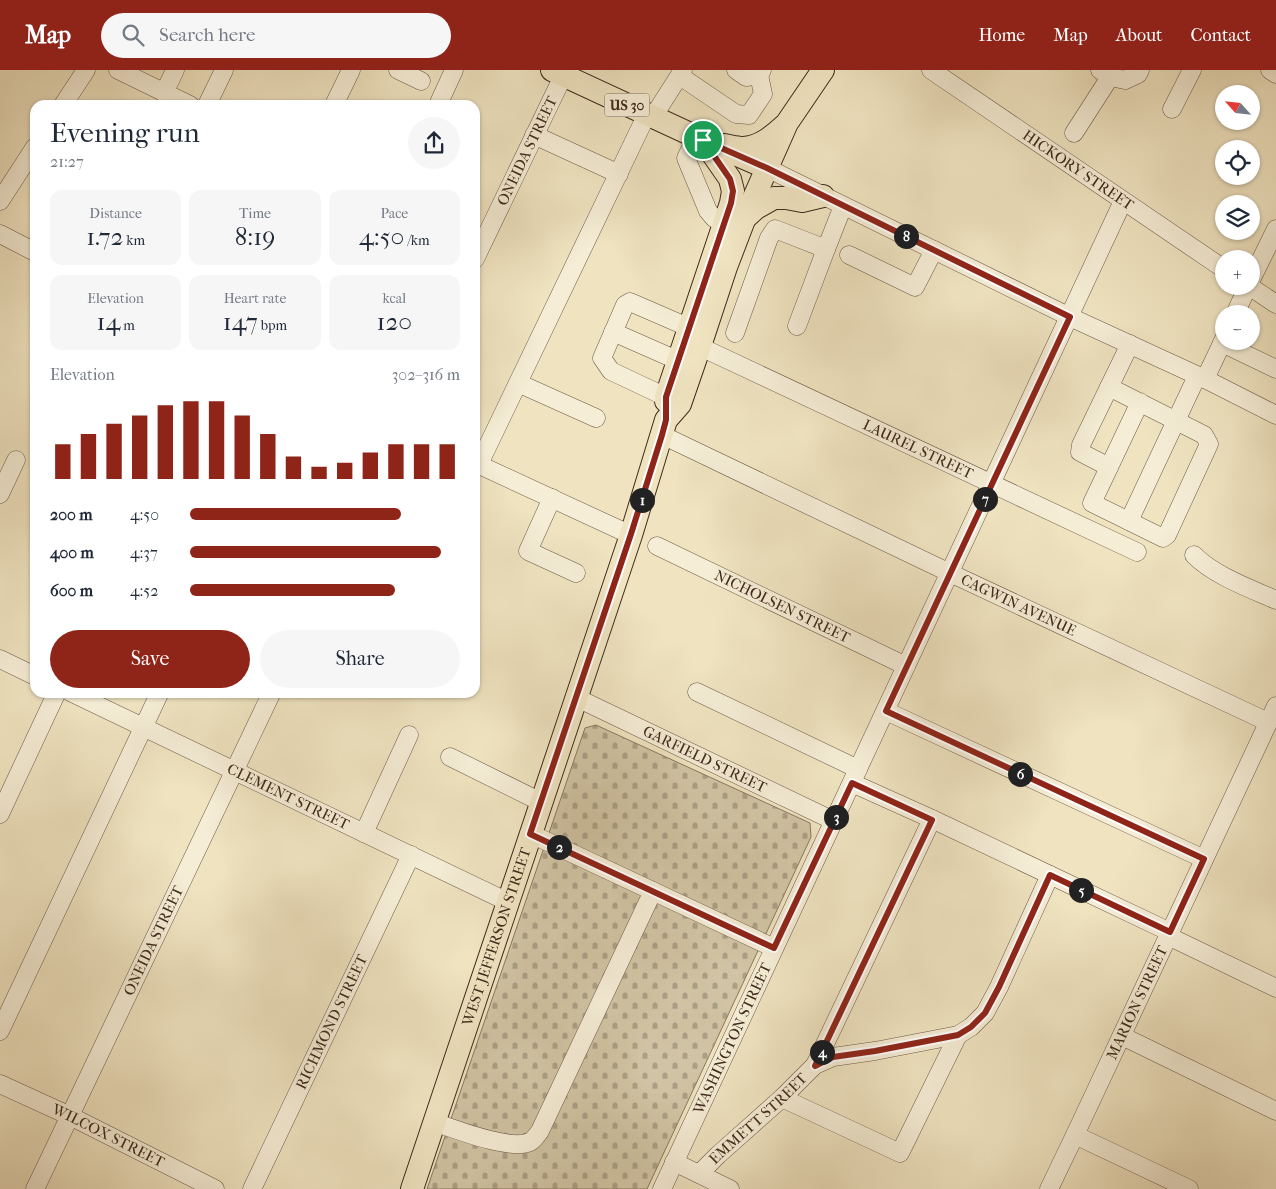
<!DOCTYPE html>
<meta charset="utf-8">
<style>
body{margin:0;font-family:"IM FELL French Canon",serif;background:#f6f6f7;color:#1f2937;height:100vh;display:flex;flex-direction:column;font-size:19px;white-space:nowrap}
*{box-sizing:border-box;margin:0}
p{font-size:16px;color:#747a83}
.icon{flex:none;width:28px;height:28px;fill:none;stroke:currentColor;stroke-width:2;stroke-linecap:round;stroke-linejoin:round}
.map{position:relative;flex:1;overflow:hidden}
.panel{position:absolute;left:30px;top:30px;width:450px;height:598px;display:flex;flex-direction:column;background:#fff;border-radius:15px;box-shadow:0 1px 4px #0004}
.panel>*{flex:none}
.needle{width:32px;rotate:297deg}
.fabs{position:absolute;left:1215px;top:15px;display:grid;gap:10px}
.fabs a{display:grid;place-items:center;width:45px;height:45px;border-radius:50%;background:#fff;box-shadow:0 1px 4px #0004;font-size:25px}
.pin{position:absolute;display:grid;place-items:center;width:42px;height:42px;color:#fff;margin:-21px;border:2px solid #fff;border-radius:50%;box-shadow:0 1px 5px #0007}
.km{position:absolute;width:25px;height:25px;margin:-12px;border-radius:50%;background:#222;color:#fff;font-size:14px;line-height:25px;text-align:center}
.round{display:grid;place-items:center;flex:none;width:52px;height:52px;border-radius:26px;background:#f6f6f7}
.head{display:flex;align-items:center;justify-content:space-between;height:85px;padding:0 20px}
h1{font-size:28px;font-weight:600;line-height:38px}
.figures{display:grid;grid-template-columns:repeat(3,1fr);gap:8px;height:85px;padding:5px 20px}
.figures div{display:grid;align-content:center;border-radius:12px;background:#f6f6f7;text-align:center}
.figures b{font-size:25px;font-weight:600}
.figures small{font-size:14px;font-weight:400}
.figures p{font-size:14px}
.chart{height:140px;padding:10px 20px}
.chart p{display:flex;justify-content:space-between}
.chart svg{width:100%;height:90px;margin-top:5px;stroke:#8f2418;stroke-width:6}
.action{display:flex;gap:10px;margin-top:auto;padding:10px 20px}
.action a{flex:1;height:58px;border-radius:30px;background:#8f2418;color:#fff;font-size:20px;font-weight:600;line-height:58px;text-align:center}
.action a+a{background:#f6f6f7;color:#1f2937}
ul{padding:0 20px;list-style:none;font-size:16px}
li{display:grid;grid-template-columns:80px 60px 1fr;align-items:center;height:38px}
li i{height:12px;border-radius:6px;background:#8f2418}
header{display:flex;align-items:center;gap:30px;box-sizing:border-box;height:70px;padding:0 25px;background:#8f2418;color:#fff}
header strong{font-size:24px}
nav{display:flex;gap:28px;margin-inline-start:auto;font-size:18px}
.search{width:350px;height:45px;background:#f6f6f7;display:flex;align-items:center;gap:12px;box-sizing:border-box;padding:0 18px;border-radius:28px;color:#747a83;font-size:19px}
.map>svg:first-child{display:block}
.cemetery{fill:url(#cemetery-stones);stroke:#887860}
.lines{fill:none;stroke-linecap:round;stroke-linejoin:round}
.minor-casing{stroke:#6c5946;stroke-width:19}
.major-casing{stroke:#402b1d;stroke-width:24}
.minor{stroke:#f5edd6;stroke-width:18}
.major{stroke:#efe3c0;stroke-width:22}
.route-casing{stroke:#fff;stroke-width:10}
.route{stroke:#8f2418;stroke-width:6}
.labels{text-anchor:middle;stroke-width:4.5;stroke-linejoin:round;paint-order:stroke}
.shield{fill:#f5edd6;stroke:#766554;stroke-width:1}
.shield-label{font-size:14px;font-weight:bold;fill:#402b1d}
.street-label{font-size:15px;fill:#402b1d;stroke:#f5edd6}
</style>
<header>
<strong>Map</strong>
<div class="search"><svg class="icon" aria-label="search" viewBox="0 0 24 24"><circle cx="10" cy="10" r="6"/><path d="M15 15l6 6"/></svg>Search here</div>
<nav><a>Home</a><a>Map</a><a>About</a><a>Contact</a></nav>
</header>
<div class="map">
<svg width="1276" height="1119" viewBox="0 0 1276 1119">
<defs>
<pattern id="cemetery-stones" width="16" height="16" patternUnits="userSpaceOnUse" patternTransform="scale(1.25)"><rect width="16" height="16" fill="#d1c4a4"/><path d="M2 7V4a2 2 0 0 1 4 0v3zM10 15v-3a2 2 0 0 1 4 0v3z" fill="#ab9f85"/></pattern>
</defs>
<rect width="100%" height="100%" fill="#efe3c0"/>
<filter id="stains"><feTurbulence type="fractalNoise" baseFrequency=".004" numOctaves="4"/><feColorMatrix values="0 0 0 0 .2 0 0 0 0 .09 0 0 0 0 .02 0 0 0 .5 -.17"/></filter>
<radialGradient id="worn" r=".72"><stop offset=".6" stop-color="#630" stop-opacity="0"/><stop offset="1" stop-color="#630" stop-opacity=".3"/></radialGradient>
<path class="cemetery" d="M596 655 810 753 811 767 647 1119H427L585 658Z"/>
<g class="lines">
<g class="minor-casing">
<g id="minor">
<path d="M118 0 190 35"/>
<path d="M398 0 421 11"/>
<path d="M736 0 746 7 759 5 762 0"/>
<path id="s1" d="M931 0 1224 199"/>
<path d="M1270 0 1276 4"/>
<path d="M680 6 736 44 749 45 763 24 759 5"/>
<path d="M1110 7 1125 10 1138 4 1140 0"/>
<path d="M164 23 175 0"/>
<path d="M63 35 86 0"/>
<path d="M207 35 224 0"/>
<path d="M334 35 351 0"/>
<path d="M438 35 454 0"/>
<path d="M1172 39 1192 0"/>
<path d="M653 47 683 0"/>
<path d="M1074 63 1110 7 1100 0"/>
<path d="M534 65 619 104"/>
<path d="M696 67 686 88 708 141 714 148 724 154"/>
<path d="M767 98 1070 247 1205 309 1276 345"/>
<path d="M0 131 35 77"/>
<path d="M0 164 35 182"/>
<path d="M849 185 915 217 934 180"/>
<path id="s2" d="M475 189 566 0"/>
<path d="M1251 210 1276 159"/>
<path d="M1249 216 1276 234"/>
<path d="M1235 244 1248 216"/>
<path d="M797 256 826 179"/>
<path d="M613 262 679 291"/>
<path d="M735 263 769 168 775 159 826 179 843 136"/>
<path id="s3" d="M690 272 1137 482"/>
<path d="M1222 273 1276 299"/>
<path d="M1205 309 1224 269"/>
<path d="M518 313 596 348"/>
<path d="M1109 317 1204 365 1209 374 1167 465 1163 468 1092 433 1140 332"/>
<path d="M666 327 611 301 602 288 625 235 630 232 690 258"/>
<path id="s4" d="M662 365 950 503 1268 652"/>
<path d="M475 393 631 465"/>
<path d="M479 394 647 44"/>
<path d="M1109 397 1080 382 1081 375 1130 274"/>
<path d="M0 424 16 390"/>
<path d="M552 428 528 481 576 503"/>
<path d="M1129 451 1197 306"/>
<path id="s5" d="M657 476 906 596"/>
<path d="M1194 485C1213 505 1251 519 1276 530"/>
<path d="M0 589 35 606"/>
<path id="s6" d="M70 622 508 832"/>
<path d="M697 622 858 699"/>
<path id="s7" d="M575 627 834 751"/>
<path d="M886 641 1204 789"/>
<path d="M450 687 541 732"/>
<path d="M852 713 932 749 1170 862"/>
<path d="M0 744 57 622"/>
<path d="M364 763 409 665"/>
<path d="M531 764 774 878"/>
<path d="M1168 866 1276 918"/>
<path d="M0 961 160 622"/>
<path d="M1122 966 1276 1041"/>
<path d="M815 995 932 749"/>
<path id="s8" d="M0 1014 70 1046 215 1119"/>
<path d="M782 1028 900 1083 958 965"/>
<path d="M434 1052C455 1059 510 1081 530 1072 534 1070 537 1065 540 1061L653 821"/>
<path d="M1075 1065 1189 1119"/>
<path d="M674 1092 730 1119"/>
<path id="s9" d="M699 1104 718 1085 782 1028 815 995 833 987 875 981 958 965 971 957 985 943 999 917 1050 805"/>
<path id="s10" d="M35 1119 272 622"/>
<path id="s11" d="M252 1119 411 785"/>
<path id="s12" d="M662 1119 1123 131"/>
<path id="s13" d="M1049 1119 1075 1065 1276 636"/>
</g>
</g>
<g class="major-casing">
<g id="major">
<path d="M552 0 703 70 767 98"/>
<path d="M723 75C730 76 737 78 743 78 760 77 773 66 784 56"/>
<path d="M746 147 756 138 774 128H786L802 131 823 126"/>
<path d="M666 331V327L731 133 733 121 730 109 703 70"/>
<path id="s14" d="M412 1119 631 465 666 350 680 334 700 276 726 197 744 150 787 53 823 0"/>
</g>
</g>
<use href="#minor" class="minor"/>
<use href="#major" class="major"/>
</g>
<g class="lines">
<g class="route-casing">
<path id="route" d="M703 70 767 98 1070 247 886 641 1204 789 1170 862 1050 805 999 917 985 943 971 957 958 965 875 981 833 987 815 996 932 750 852 713 774 878 530 764 631 464 662 365 666 350V327L731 133 733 121 730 109Z"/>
</g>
<use href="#route" class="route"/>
</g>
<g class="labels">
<rect class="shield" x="604.5" y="23.5" width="45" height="23" rx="4"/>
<g class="shield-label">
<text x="627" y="40">US 30</text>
</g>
<g class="street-label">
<text dy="5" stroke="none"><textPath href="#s2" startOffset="120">ONEIDA STREET</textPath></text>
<text dy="5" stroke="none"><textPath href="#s1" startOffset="178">HICKORY STREET</textPath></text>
<text dy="5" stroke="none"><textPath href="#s3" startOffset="252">LAUREL STREET</textPath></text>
<text dy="5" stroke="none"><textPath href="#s4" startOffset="395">CAGWIN AVENUE</textPath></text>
<text dy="5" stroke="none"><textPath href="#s5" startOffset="139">NICHOLSEN STREET</textPath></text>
<text dy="5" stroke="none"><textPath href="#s7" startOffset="144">GARFIELD STREET</textPath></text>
<text dy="5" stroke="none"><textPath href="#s6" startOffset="242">CLEMENT STREET</textPath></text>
<text dy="5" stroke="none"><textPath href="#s14" startOffset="266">WEST JEFFERSON STREET</textPath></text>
<text dy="5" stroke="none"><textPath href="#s10" startOffset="275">ONEIDA STREET</textPath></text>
<text dy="5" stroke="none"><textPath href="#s13" startOffset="206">MARION STREET</textPath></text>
<text dy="5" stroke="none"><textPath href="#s11" startOffset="185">RICHMOND STREET</textPath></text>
<text dy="5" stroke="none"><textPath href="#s12" startOffset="166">WASHINGTON STREET</textPath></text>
<text dy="5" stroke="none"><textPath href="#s9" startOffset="81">EMMETT STREET</textPath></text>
<text dy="5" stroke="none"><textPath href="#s8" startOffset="120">WILCOX STREET</textPath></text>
</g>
</g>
<rect width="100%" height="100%" filter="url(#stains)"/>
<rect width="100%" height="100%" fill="url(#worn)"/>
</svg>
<div class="fabs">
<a><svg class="needle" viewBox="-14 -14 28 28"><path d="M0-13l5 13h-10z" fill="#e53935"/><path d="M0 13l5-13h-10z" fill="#747a83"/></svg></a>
<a><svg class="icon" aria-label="locate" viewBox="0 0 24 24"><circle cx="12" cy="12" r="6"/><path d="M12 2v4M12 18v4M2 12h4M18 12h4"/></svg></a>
<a><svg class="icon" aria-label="layers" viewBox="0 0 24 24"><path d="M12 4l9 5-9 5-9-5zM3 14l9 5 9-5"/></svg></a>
<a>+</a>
<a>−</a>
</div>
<div class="pin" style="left:703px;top:70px;background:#1e9e55"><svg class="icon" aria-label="arrive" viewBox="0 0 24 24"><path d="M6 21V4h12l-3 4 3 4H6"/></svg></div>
<b class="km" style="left:642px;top:430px">1</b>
<b class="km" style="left:559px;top:777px">2</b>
<b class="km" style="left:836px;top:747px">3</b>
<b class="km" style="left:822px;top:982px">4</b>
<b class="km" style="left:1081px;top:820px">5</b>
<b class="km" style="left:1020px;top:704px">6</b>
<b class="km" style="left:985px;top:429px">7</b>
<b class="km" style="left:906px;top:166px">8</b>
<section class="panel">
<div class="head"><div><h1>Evening run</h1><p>21:27</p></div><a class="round"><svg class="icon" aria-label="share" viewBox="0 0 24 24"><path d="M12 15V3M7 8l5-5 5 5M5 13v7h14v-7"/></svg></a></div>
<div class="figures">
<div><p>Distance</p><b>1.72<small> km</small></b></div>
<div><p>Time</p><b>8:19</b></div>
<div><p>Pace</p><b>4:50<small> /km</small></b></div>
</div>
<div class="figures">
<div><p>Elevation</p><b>14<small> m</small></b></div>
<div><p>Heart rate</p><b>147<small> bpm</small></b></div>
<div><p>kcal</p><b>120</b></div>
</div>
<div class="chart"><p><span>Elevation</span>302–316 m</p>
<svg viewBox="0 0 160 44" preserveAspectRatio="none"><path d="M5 44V27M15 44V22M25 44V17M35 44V13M45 44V8M55 44V6M65 44V6M75 44V13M85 44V22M95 44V33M105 44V38M115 44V36M125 44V31M135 44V27M145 44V27M155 44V27"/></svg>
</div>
<ul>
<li><b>200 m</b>4:50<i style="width:78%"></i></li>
<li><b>400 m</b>4:37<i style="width:93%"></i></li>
<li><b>600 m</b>4:52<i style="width:76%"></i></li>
</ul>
<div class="action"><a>Save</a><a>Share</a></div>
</section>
</div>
